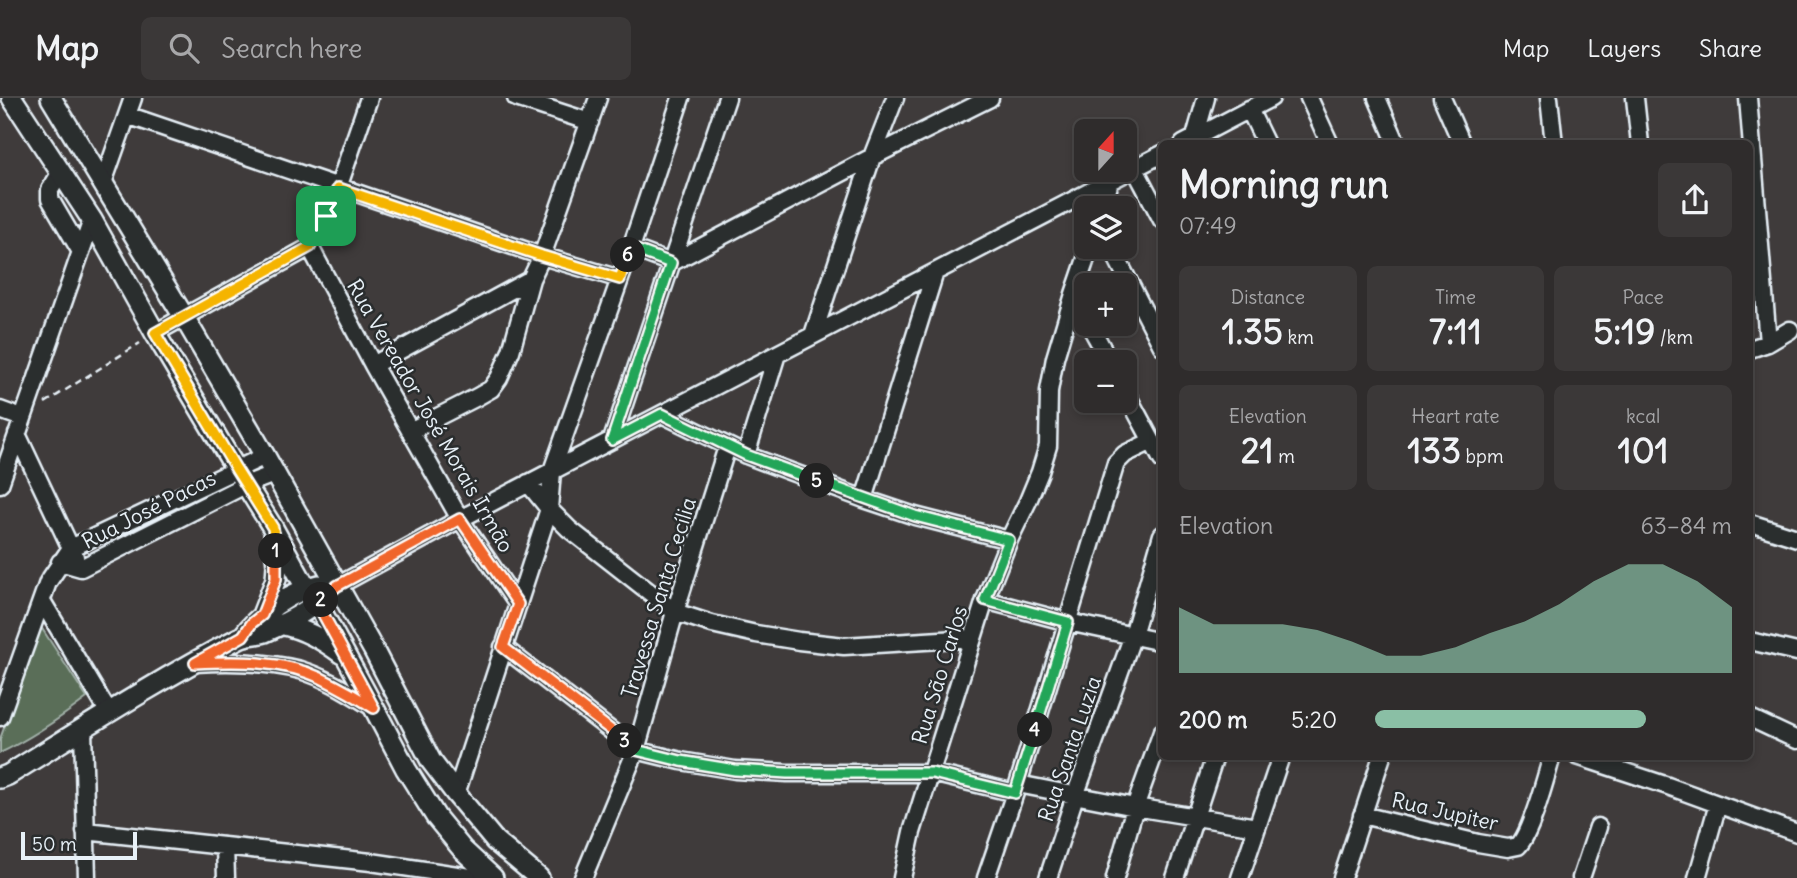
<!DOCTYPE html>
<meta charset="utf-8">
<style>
body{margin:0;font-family:Delius,sans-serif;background:#3b3838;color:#f1f3f6;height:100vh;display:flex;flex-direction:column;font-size:26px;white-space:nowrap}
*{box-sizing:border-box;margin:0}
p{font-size:23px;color:#a7a7a9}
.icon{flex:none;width:38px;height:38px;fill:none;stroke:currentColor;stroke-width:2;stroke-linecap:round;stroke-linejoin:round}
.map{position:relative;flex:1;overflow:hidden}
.panel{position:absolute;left:1158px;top:42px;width:595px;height:620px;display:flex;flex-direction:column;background:#2f2c2c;border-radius:10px;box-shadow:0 4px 10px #0003,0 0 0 2px #4a4848}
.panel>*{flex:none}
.needle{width:46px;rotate:21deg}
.buttons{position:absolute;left:1074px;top:21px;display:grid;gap:14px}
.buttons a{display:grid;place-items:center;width:63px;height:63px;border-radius:10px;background:#2f2c2c;box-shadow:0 4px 10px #0003,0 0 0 2px #4a4848;font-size:35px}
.scale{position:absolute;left:21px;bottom:18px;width:116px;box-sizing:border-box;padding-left:7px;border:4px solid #e8f1f8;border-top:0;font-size:19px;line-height:24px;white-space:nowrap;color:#e8f1f8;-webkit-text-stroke:5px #2a2d2e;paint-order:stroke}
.pin{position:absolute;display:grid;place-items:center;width:60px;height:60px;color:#fff;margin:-30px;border-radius:14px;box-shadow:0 4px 10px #0006}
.km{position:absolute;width:35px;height:35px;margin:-18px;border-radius:50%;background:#222;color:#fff;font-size:19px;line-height:35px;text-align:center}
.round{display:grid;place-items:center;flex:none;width:74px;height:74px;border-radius:10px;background:#3b3838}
.headline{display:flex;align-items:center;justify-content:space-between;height:119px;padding:0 21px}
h1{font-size:38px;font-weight:800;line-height:52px}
.figures{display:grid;grid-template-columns:repeat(3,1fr);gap:10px;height:119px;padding:7px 21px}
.figures div{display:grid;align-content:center;border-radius:10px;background:#3b3838;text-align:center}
.figures b{font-size:35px;font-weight:800}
.figures small{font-size:19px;font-weight:400}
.figures p{font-size:19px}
.chart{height:196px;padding:14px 21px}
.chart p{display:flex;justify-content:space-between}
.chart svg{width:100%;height:126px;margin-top:7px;fill:#8abfa5;opacity:.7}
ul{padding:0 21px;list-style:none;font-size:23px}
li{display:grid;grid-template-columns:112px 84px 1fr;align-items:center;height:52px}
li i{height:18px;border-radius:9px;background:#8abfa5}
header{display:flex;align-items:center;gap:42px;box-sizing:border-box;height:98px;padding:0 35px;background:#2f2c2c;border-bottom:2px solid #4a4848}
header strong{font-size:33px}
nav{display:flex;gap:38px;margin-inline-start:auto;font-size:24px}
.search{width:490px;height:63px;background:#3b3838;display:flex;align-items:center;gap:18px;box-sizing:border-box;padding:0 24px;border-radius:10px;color:#a7a7a9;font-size:26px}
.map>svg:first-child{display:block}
.green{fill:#5a6e59;stroke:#a1b0a8;stroke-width:2}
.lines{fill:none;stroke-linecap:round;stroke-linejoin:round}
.minor-casing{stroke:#e8f1f8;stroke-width:21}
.major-casing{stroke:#e8f1f8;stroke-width:24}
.path{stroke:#e8f1f8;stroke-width:2.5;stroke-dasharray:7 5;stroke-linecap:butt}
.minor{stroke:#2a2d2e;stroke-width:16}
.major{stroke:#2a2d2e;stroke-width:19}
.split-1-casing{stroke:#fff;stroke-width:14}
.split-2-casing{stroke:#fff;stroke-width:14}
.split-3-casing{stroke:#fff;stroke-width:14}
.split-4-casing{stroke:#fff;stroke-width:14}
.split-5-casing{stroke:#fff;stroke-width:14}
.split-6-casing{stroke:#fff;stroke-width:14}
.split-7-casing{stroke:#fff;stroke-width:14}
.split-1{stroke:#f5b400;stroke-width:9}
.split-2{stroke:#f0652b;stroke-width:9}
.split-3{stroke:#f0652b;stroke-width:9}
.split-4{stroke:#22a559;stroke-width:9}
.split-5{stroke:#22a559;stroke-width:9}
.split-6{stroke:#22a559;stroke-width:9}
.split-7{stroke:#f5b400;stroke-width:9}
.labels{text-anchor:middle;stroke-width:5;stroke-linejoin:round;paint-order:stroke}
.street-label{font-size:21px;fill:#e8f1f8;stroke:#2a2d2e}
</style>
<header>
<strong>Map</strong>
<div class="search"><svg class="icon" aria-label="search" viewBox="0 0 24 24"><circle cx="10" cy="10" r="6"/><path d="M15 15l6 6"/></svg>Search here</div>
<nav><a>Map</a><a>Layers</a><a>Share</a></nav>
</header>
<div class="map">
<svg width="1797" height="780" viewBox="0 0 1797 780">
<rect width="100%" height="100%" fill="#3f3b3b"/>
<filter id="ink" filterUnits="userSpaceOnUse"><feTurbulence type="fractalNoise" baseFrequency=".0143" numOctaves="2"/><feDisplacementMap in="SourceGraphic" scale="14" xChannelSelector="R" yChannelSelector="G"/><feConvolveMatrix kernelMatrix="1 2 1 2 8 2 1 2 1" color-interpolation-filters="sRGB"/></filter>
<g filter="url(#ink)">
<path class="green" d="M41 529 87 600C59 621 32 640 0 655V641Z"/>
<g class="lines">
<g class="minor-casing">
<path id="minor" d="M516 0 590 24
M1309 0 1330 46
M1377 0 1397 46
M1442 0 1462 46
M1549 0 1554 46
M1635 0 1640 46
M1748 0 1768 245
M1249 11 1266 46
M127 17 542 158 620 181
M1197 43 1195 39 1206 0
M1183 46 1271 0
M1135 71 1162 122
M61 74 50 92V101L81 154
M103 85 133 0
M1103 110 1110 83
M310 149 373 267 460 421 518 507
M1111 149 1162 248
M631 150 671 165 872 59 990 0
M1089 226 1110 264
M155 235 310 149 338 90 369 0
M813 237 872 59 895 0
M1750 251 1768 245 1790 232
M373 267 531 181
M1125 293 1162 362
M0 312 22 320
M662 316 746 357 864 401 915 418 1009 442
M410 333 477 299 491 291 499 280 511 253 531 181 542 158 598 0
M17 336 75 459
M612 342 727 0
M746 357 777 256
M528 385 549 411 569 431 675 514 712 526 756 536 799 543 844 548 973 540
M0 386 92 122
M864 401 935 174
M1750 425 1797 440
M60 464 81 470 245 387 274 376
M337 488 460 421 1162 56
M985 502 1068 524 1162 544
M42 503 109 615
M1750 543 1797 554
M503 549 636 652 681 663 735 672 787 675H932L1015 695
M195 565C230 563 266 563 300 572 327 580 351 596 374 610
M0 619 48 484 71 450 265 358
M1750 620 1797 642
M83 631 87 780
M1577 658 1668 688 1797 735
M1018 686 1135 709 1257 729
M456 696 549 411 552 373 631 150 681 0
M1362 717 1478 745 1508 750 1518 748C1531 736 1546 678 1552 658
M85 733 371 764 477 780
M225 748 226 780
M583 780 636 652 675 514 727 349
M902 780 912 734 985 502 1009 442 1028 403 1040 374 1048 348 1049 293 1055 260 1074 196 1090 149
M986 780 1018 686 1116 365 1125 356 1152 343
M1048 780 1075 698 1133 537 1162 437
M1115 780 1135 709 1162 634
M1175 780 1215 658
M1240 780 1281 658
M1342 780 1382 658
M1581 780 1598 729
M1697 780 1718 706"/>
</g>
<g class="major-casing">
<path id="major" d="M12 0 92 122 155 235 236 371 273 430 306 490 317 505 374 610 406 671 436 719 463 752 493 780
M51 0 184 219 265 358 373 551 431 663 456 696 495 743 539 780
M262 517 276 481 277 467 274 438
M280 526C304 531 322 541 342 556
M243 538C259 516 291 493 319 487
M0 680 8 677C84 630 160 581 239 540 247 536 256 537 265 534 285 526 308 513 325 498"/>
</g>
<path class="path" d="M45 305 140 245"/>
<use href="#minor" class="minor"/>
<use href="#major" class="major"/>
</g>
</g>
<g class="lines" filter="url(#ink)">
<g class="split-1-casing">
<path id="split-1" d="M276 453 273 430 236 371 155 235 310 149 326 118"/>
</g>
<g class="split-2-casing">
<path id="split-2" d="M276 453V481L262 517 252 525 243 538 195 565C237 563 282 562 321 580 339 589 357 599 374 610L317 505 321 502"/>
</g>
<g class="split-3-casing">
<path id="split-3" d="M321 502 337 488 460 421 518 506 503 549 625 643"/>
</g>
<g class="split-4-casing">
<path id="split-4" d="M625 643 636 652 681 663 735 672 787 675H932L1015 695 1035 632"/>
</g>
<g class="split-5-casing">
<path id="split-5" d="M817 383 915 418 1009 442 985 502 1068 524 1035 632"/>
</g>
<g class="split-6-casing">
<path id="split-6" d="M628 157 631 150 671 165 612 342 662 316 746 357 817 383"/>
</g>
<g class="split-7-casing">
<path id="split-7" d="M326 118 338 90 542 158 620 181 628 157"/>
</g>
<use href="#split-1" class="split-1"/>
<use href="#split-2" class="split-2"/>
<use href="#split-3" class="split-3"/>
<use href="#split-4" class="split-4"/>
<use href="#split-5" class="split-5"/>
<use href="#split-6" class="split-6"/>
<use href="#split-7" class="split-7"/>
</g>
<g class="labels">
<g class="street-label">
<text transform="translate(430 318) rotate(60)" y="7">Rua Vereador José Morais Irmão</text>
<text transform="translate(149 412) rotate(-27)" y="7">Rua José Pacas</text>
<text transform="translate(659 500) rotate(-73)" y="7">Travessa Santa Cecília</text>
<text transform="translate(940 577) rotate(-73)" y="7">Rua São Carlos</text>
<text transform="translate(1070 651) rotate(-71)" y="7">Rua Santa Luzia</text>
<text transform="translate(1445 714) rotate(13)" y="7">Rua Jupiter</text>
</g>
</g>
</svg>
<div class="buttons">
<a><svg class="needle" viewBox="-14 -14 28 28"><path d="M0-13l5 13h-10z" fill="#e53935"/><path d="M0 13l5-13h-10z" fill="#a7a7a9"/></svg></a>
<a><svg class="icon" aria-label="layers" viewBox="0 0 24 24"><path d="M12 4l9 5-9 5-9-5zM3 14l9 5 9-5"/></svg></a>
<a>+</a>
<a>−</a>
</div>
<div class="scale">50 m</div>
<div class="pin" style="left:326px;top:118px;background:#1e9e55"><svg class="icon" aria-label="arrive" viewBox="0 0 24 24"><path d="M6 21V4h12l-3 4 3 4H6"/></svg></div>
<b class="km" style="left:276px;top:453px">1</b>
<b class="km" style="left:321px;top:502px">2</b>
<b class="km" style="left:625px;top:643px">3</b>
<b class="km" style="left:1035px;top:632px">4</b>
<b class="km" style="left:817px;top:383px">5</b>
<b class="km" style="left:628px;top:157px">6</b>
<section class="panel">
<div class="headline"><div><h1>Morning run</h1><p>07:49</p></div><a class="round"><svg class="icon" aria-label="share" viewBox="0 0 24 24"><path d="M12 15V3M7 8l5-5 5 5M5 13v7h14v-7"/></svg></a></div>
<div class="figures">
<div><p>Distance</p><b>1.35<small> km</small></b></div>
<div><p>Time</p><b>7:11</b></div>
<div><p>Pace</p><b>5:19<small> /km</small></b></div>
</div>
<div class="figures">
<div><p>Elevation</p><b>21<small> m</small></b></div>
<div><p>Heart rate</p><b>133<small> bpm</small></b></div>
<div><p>kcal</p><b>101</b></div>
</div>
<div class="chart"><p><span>Elevation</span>63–84 m</p>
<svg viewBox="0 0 160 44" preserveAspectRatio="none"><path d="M0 44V21L10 27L20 27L30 27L40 29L50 33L60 38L70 38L80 35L90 30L100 26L110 20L120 12L130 6L140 6L150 12L160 21V44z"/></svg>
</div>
<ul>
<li><b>200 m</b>5:20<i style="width:76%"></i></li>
</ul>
</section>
</div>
